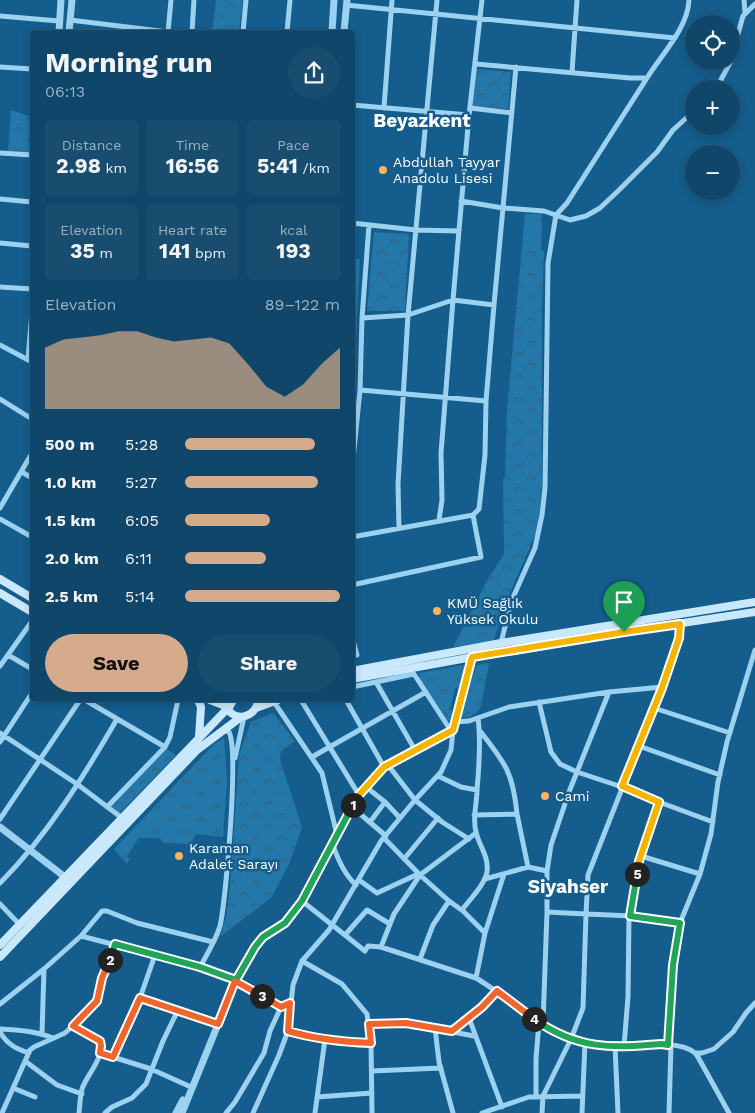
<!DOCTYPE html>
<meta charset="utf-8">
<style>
body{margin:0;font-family:"Work Sans",sans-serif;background:#184d6f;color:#f1f3f6;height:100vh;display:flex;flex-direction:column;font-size:19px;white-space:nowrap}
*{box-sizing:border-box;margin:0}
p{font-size:16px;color:#9bb1c0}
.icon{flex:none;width:28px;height:28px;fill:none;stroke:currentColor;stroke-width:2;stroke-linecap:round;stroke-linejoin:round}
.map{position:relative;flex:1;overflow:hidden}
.details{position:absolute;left:30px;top:30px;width:325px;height:672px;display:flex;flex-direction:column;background:#0f4669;border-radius:5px;box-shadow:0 2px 8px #0003,0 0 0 1px #2f5e7d}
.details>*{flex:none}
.tools{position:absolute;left:685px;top:15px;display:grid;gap:10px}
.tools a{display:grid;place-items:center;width:55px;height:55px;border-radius:50%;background:#0f4669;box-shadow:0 2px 8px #0003,0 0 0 1px #2f5e7d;font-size:25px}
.pin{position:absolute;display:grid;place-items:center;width:42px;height:42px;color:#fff;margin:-51px -21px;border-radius:50% 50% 50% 0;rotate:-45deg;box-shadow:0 0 5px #0007}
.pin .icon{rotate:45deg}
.km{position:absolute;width:25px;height:25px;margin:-12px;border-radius:50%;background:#222;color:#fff;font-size:14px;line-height:25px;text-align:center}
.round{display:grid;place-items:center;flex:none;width:52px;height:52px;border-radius:26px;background:#184d6f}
.headline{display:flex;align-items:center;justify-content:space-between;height:85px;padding:0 15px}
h1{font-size:28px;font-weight:700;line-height:38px}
.metrics{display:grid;grid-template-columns:repeat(3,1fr);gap:8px;height:85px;padding:5px 15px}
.metrics div{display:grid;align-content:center;border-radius:5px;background:#184d6f;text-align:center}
.metrics b{font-size:21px;font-weight:700}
.metrics small{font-size:14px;font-weight:400}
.metrics p{font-size:14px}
.chart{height:140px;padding:10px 15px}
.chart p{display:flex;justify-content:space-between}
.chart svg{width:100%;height:90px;margin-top:5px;fill:#d6ab8b;opacity:.7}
.cta{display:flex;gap:10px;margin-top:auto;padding:10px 15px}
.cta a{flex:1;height:58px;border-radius:30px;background:#d6ab8b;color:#111;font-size:20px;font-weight:700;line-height:58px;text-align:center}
.cta a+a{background:#184d6f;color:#f1f3f6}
ul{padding:0 15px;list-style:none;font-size:16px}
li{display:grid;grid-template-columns:80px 60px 1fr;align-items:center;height:38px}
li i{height:12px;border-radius:6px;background:#d6ab8b}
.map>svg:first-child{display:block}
.grass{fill:url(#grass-tufts)}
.forest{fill:url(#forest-crowns)}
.pitch{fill:#2377a9}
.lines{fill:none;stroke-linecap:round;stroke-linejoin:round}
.minor{stroke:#9cd1f0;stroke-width:5}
.tertiary{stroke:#9cd1f0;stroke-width:7}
.secondary{stroke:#cae8fb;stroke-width:8}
.split-1-casing{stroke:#fff;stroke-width:10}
.split-2-casing{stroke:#fff;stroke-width:10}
.split-3-casing{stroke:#fff;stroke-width:10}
.split-4-casing{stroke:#fff;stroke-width:10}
.split-5-casing{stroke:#fff;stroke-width:10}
.split-6-casing{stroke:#fff;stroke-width:10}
.split-1{stroke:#f5b400;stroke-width:6}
.split-2{stroke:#22a559;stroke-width:6}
.split-3{stroke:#f0652b;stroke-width:6}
.split-4{stroke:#f0652b;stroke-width:6}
.split-5{stroke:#22a559;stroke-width:6}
.split-6{stroke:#f5b400;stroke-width:6}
.poi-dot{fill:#ffb35b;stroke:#145d8c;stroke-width:2}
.labels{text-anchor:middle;stroke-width:5;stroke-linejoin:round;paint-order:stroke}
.poi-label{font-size:14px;fill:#fff;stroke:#145d8c;text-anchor:start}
.district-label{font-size:19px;font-weight:bold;fill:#fff;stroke:#145d8c}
</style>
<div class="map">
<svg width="755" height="1113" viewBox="0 0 755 1113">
<defs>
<pattern id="grass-tufts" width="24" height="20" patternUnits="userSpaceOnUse" patternTransform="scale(1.25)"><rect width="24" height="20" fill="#2377a9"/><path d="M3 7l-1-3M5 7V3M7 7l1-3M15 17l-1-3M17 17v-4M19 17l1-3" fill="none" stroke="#3a5f76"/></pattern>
<pattern id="forest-crowns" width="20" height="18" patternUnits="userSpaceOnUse" patternTransform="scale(1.25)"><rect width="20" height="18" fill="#2377a9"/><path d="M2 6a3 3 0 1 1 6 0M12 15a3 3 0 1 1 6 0" fill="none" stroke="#3a5f76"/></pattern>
</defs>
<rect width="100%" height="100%" fill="#145d8c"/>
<path class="grass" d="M224 738 227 779 223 837 196 834 191 844 163 843 160 838H139L127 856 130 859 127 864 114 849 215 743Z"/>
<path class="forest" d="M216 0H243L239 32H212Z
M476 69 511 72 508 109 473 106Z
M11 110 32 117V153L8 151Z
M525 214H542L541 249 544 252 542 310V489L537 531 505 604 493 643 453 647 487 581 504 554 503 480 505 476 507 409Z
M374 232 409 234 405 311H367Z
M353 259H360L353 397 352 259Z
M485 663 489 664 481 706C476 716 469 719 459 717L476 666Z
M464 665V671L461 685 455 689 450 709 452 711 450 721H446L420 680 419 673Z
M273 713 295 741 281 751 280 759 302 828 288 866 272 897 220 937 226 917 230 887 239 755 251 722Z
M167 749 176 755 120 813 110 806Z"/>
<path class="pitch" d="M528 223H542L541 249H528Z"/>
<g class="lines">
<path class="minor" d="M744 0 745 13
M346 5 675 38
M0 16 59 21
M70 20 168 32
M168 32 171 0
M192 32 194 0
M243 32 246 0
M287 32 290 0
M731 59 743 16 755 4
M476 64 630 78H647C661 55 688 28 689 0
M0 67 32 69
M572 72 577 0
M716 89 731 61
M352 105 469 115
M384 108 392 0
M470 108 512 113
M0 153 32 155
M0 199 32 202
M461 201 503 208 544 211 570 220 586 216 600 208 618 191 657 152 673 130 694 111
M352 223 416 230 458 231
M0 243 32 246
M0 287 32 289
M362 318 408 315 453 300 494 305
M0 345 32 362
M28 359 32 311
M360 390 486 401
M0 399 32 419
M352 470 360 390 362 318 369 225
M22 472 32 478
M0 508 32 453
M0 519 32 537
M439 520 442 500 441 453 453 300 469 115 482 0
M399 528 398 484 408 315 437 0
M352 537 473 515 479 509 485 455 486 401 494 305 516 67
M352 585 481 557 473 515
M352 637 357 655
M501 643 511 602 535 548 542 515 545 488 548 263 556 215 567 203 647 78
M8 655 32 669
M0 666 32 621
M376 682 415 750
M352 687 414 674 451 731
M662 687 588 875 586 914 632 916 680 923
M85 700 165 747
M301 700 359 795
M346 700 384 767
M274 702 322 773 337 835
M539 702 551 752 560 764 577 772 622 787 659 802 639 861 632 897 629 916 628 997 624 1046
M654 708 730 733
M455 722 469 721 509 707 609 692 662 687 679 638 680 624
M0 733 77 784 122 818
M0 742 32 693
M639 746 720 775
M312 757 426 692
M235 758 244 717
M388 765 415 800 442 822 469 839
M438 776 461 787 477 790
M366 787 385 802 400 818
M659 802 713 822
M107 807 165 747 170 737 178 700
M352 807 386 836
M474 815 517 814C513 772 505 763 480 731
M0 819 80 700
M370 822 385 802
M384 838 420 875 449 901 463 911 485 933 476 978C511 999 542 1031 583 1043 611 1051 675 1035 695 1053 698 1056 701 1063 703 1066 712 1082 720 1097 729 1113
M333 845C338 860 344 874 356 885
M641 856 700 874
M404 859 438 818
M528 867 547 871
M485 879 528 867 517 814
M359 880 377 893 416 875H420
M0 883C47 836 84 776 117 719
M302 901 365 951 368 946 381 947 476 978
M0 904 20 925
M462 910C470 899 484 886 487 872 489 856 479 846 476 832 472 818 477 804 477 790 479 768 481 740 478 718
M547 912V871L551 845 569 792 609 692
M485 933 504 874
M345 935 367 910 390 924
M81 936 102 911H107L137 923 213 942
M381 947 394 914 420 875 476 833
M420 959 433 925 449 901
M302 961 342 984 367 1014 371 1043 372 1113
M200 967C207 954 216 940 220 926 226 900 239 751 229 732L223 730
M235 981 281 1007
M140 998 218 1024
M0 1004 44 969 81 936 200 967 236 980
M469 1018 502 1107
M369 1024 406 1023 474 1036
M73 1026 100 1041C105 1058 87 1074 82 1089 80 1096 80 1105 79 1113
M435 1028 439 1062 453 1113
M0 1029C18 1030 36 1031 53 1038
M452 1031 482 1007 497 991
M0 1032C7 1044 16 1049 29 1053
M42 1034 44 969
M371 1043 309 1037 288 1031 293 985 302 961 329 930 381 841 415 800 441 772 451 750 453 730
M668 1045 673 965 680 923 700 874 711 834 718 782 727 742 755 650
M615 1046 618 1113
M100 1053 151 1069 191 1087
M695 1053H702L714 1049 733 1032 746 1013 755 1003
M113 1057 140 998 155 955
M25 1061 57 1085 82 1094
M372 1071 441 1068
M13 1088 35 1097
M317 1097 372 1093
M536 1097V1059L539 1022
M2 1113 30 1050 34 1047 65 1033 90 1010 97 1001 102 978 106 971 115 944
M105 1113 112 1107 132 1098 146 1084 163 1041 177 1012
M226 1113 235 1102 264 1053 270 1031 281 1007 290 1003
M253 1113 279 1055 288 1031
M315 1113 325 1039
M482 1113 529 1097 583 1096
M542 1113 543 1096 571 1039 583 1008 586 914 547 912 543 1024
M582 1113 585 1043
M669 1113 671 1045"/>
<path class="tertiary" d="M59 32 61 0
M69 32 72 0
M332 32 334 0
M344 32 347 0
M0 827 65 877
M176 1113 183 1100
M182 1113 236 980 255 947 263 937 285 923 302 901 359 795 384 767 453 730 472 657"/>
<path class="secondary" d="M0 579 32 598
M0 593 32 612
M352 671 501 643 755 602
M352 679 539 645 755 612
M198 700 201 707 199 737
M210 700 228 707
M233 700 228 710C239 723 257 715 258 700
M256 708 278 700
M0 945 228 708
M0 957 197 750 241 717"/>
</g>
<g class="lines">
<g class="split-1-casing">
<path id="split-1" d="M353 805 359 795 384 767 453 730 472 657 624 632"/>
</g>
<g class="split-2-casing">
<path id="split-2" d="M110 960 115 944 200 967 236 980 255 947 263 937 285 923 302 901 353 805"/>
</g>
<g class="split-3-casing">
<path id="split-3" d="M110 960 102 978 97 1001 73 1026 100 1041 101 1046 100 1053 113 1057 140 998 218 1024 235 981 262 996"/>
</g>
<g class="split-4-casing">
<path id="split-4" d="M262 996 281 1007 290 1003 288 1031C315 1039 343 1042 371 1043L369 1024 406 1023 452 1031 482 1007 497 991 534 1019"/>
</g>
<g class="split-5-casing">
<path id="split-5" d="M534 1019C578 1050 611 1048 662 1044L668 1045 673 965 680 923 630 916 637 874"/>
</g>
<g class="split-6-casing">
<path id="split-6" d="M624 632 680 624 679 638 662 688 622 786 659 802 639 861 637 874"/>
</g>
<use href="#split-1" class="split-1"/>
<use href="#split-2" class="split-2"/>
<use href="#split-3" class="split-3"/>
<use href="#split-4" class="split-4"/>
<use href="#split-5" class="split-5"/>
<use href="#split-6" class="split-6"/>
</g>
<g class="poi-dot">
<circle cx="383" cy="170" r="5"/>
<circle cx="437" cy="611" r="5"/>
<circle cx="545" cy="796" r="5"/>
<circle cx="179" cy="856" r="5"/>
</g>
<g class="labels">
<g class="poi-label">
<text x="393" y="167">Abdullah Tayyar<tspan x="393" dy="16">Anadolu Lisesi</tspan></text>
<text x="447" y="608">KMÜ Sağlık<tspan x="447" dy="16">Yüksek Okulu</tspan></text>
<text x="555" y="801">Cami</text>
<text x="189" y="853">Karaman<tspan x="189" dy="16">Adalet Sarayı</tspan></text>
</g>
<g class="district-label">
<text x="422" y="127">Beyazkent</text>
<text x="568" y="893">Siyahser</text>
</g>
</g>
</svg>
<div class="tools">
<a><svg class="icon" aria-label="locate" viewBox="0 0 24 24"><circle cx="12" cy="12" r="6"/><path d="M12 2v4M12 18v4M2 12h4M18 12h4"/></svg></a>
<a>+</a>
<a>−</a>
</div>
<div class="pin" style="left:624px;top:632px;background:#1e9e55"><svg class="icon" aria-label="arrive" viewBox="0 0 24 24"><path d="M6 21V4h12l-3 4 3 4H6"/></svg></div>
<b class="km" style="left:353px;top:805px">1</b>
<b class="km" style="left:110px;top:960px">2</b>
<b class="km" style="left:262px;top:996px">3</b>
<b class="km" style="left:534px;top:1019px">4</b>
<b class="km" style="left:637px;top:874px">5</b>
<section class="details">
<div class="headline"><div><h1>Morning run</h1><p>06:13</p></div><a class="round"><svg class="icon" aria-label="share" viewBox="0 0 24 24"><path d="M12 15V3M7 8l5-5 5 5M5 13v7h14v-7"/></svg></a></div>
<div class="metrics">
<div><p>Distance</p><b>2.98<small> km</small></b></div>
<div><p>Time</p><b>16:56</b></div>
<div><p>Pace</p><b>5:41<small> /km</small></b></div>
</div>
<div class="metrics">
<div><p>Elevation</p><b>35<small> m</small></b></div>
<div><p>Heart rate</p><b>141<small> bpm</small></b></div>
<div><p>kcal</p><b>193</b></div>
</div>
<div class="chart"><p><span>Elevation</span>89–122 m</p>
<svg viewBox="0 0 160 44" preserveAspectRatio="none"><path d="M0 44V14L10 10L20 9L30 8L40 6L50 6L60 9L70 11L80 10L90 9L100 12L110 22L120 33L130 38L140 32L150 22L160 14V44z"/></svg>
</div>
<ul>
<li><b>500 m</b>5:28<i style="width:84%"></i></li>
<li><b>1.0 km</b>5:27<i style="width:86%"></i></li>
<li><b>1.5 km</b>6:05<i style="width:55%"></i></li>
<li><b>2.0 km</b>6:11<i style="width:52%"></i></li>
<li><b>2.5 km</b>5:14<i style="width:100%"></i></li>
</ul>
<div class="cta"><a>Save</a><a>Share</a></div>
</section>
</div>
